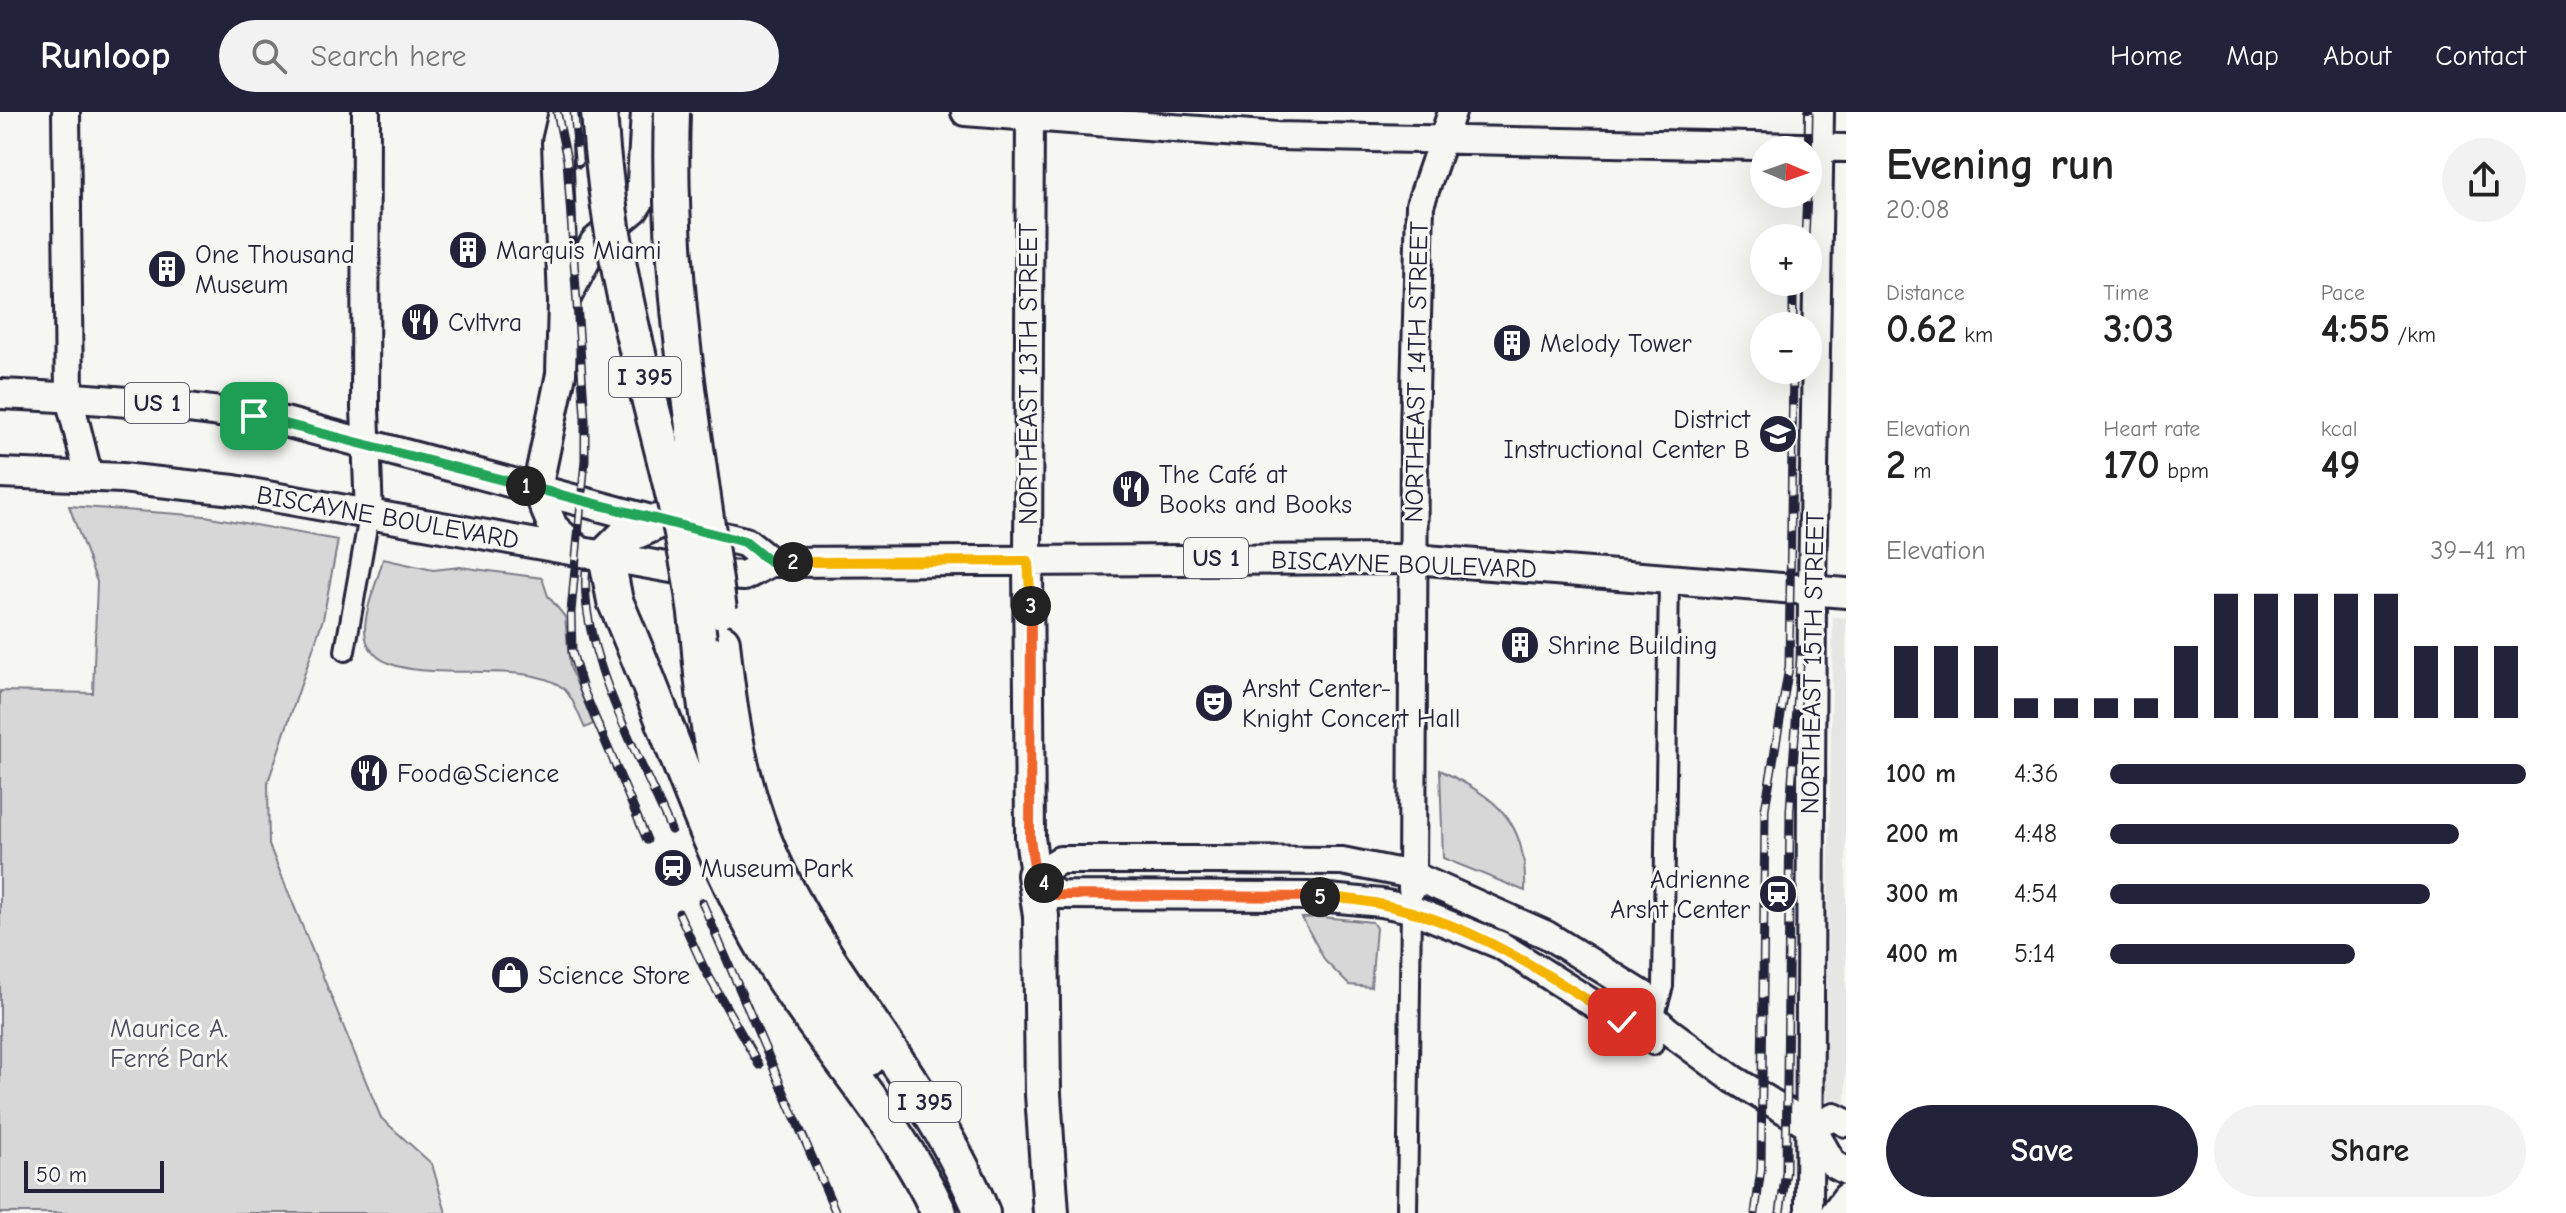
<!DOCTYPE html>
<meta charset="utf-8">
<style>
body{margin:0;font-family:"Comic Neue",sans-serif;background:#f2f2f2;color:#222;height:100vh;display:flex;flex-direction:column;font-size:30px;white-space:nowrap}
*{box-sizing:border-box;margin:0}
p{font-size:26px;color:#767676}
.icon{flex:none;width:44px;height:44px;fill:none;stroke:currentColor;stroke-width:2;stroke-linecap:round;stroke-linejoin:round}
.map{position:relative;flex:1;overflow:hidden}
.details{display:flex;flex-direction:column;background:#fff;width:720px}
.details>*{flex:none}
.needle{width:52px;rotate:92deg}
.buttons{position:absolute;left:1750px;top:24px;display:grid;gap:16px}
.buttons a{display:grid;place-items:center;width:72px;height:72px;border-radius:50%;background:#fff;box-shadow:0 8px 32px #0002;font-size:40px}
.scale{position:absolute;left:24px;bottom:20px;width:140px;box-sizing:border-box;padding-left:8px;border:4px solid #22223b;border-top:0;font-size:22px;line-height:28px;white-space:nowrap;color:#22223b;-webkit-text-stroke:6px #f6f6f2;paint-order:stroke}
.pin{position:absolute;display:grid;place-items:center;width:68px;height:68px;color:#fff;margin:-34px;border-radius:16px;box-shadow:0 4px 12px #0006}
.km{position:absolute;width:40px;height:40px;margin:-20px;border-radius:50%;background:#222;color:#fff;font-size:22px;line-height:40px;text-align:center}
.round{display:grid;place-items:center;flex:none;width:84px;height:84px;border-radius:42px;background:#f2f2f2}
.headline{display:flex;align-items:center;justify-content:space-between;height:136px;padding:0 40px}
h1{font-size:44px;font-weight:800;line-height:60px}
.metrics{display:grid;grid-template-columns:repeat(3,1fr);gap:12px;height:136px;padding:8px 40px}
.metrics div{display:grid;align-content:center}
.metrics b{font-size:40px;font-weight:800}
.metrics small{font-size:22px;font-weight:400}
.metrics p{font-size:22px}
.chart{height:224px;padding:16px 40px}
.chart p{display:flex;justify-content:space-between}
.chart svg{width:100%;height:144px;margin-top:8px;stroke:#22223b;stroke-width:6}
.cta{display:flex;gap:16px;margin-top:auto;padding:16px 40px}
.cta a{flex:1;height:92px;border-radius:48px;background:#22223b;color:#fff;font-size:32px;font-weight:800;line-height:92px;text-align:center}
.cta a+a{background:#f2f2f2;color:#222}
ul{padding:0 40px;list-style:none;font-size:26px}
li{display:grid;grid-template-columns:128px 96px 1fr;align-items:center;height:60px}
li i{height:20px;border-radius:10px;background:#22223b}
header{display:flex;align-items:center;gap:48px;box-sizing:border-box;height:112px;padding:0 40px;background:#22223b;color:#fff}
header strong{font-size:38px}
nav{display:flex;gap:44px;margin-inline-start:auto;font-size:28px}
.search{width:560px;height:72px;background:#f2f2f2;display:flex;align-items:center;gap:20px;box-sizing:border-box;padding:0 28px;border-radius:44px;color:#767676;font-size:30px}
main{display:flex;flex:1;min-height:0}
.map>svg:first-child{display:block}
.built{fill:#e6e6e4}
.green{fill:#d7d7d7;stroke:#7c7c89;stroke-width:2}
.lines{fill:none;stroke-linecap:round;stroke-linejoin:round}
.street-casing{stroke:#22223b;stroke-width:24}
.secondary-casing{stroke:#22223b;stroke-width:32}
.primary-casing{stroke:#22223b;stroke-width:34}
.highway-casing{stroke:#22223b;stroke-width:40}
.street{stroke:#f6f6f2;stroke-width:18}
.secondary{stroke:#f6f6f2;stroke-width:26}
.primary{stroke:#f6f6f2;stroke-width:28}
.highway{stroke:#f6f6f2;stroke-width:34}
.rail-casing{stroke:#22223b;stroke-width:9}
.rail{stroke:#f6f6f2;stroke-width:6;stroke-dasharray:18;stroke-linecap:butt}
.highway-bridge-casing{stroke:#22223b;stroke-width:40;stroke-linecap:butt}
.highway-bridge{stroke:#f6f6f2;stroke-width:34}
.split-1-casing{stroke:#fff;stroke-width:16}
.split-2-casing{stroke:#fff;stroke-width:16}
.split-3-casing{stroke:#fff;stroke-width:16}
.split-4-casing{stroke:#fff;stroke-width:16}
.split-5-casing{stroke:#fff;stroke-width:16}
.split-6-casing{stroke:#fff;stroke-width:16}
.split-1{stroke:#22a559;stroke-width:10}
.split-2{stroke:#22a559;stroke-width:10}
.split-3{stroke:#f5b400;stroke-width:10}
.split-4{stroke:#f0652b;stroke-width:10}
.split-5{stroke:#f0652b;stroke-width:10}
.split-6{stroke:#f5b400;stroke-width:10}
.labels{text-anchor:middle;stroke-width:6;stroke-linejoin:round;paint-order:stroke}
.shield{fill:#f6f6f2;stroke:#626272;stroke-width:2}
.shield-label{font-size:24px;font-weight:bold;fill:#22223b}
.poi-label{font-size:26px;fill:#22223b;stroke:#f6f6f2;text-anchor:start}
.street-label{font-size:26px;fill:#22223b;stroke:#f6f6f2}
.park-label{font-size:26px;fill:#4f4f62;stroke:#f6f6f2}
</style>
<header>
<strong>Runloop</strong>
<div class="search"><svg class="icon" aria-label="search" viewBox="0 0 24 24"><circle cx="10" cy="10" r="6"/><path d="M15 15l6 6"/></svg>Search here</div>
<nav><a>Home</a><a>Map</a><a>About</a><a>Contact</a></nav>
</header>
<main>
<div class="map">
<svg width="1846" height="1101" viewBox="0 0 1846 1101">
<rect width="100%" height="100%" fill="#f6f6f2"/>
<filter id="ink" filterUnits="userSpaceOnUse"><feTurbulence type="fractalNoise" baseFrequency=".0125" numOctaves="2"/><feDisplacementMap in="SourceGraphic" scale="16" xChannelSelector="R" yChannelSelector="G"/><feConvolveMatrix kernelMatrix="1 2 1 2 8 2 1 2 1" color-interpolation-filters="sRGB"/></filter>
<g filter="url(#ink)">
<path class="built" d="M1833 505 1846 506V996L1825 988Z"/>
<path class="green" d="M69 394 205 404 338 428 323 507 268 670 269 733 381 1006 432 1052 446 1101H0V579L93 581 97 470Z
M383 447 433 458 460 455 542 466 548 484 565 505 570 555 593 612 585 616C579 605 574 587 565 578 524 537 366 590 365 518 365 496 378 468 383 447Z
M1440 658C1498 687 1527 708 1525 779L1443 746Z
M1322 805 1372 810 1376 816 1371 875 1349 873 1325 849 1302 806Z"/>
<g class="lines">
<g class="street-casing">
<path id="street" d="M345 539 369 404
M1653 933 1654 906 1663 874 1669 467
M1407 1101 1411 797"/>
</g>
<g class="secondary-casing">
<path id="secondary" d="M66 0 69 285 89 365
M366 0 365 296 369 404
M965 0 1277 24 1846 36
M1028 449 1030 0
M1412 777 1414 319 1420 93 1452 0
M1654 906 1622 910 1500 833 1411 797 1381 791 1308 784 1057 783 1035 763 1060 748H1211L1342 749 1412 763 1547 823 1647 885 1654 906 1667 918 1733 967 1812 1015 1833 1052 1846 1059
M1812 1015 1834 1005 1846 1011
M1809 1101 1812 478 1820 0
M1834 1101 1846 1085"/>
</g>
<g class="primary-casing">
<path id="primary" d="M564 0 557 30 563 190 561 262 537 377 553 415 577 437
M566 186 595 130 634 97 641 86 646 0
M0 282C96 286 190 293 285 310L647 407 745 430 770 450
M0 361 122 366 234 378 705 462 744 464 770 450 1413 447 1846 481
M1028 449 1030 725 1035 763"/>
</g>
<g class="highway-casing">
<path id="highway" d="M657 410 625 424 606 443 615 489C666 604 702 729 766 839 819 929 896 1005 939 1101
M699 528C706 623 723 715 770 799 799 851 835 898 868 947
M722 530C730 612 743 690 780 764 838 882 933 978 982 1101
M1035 763 1041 804 1043 982 1051 1101"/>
</g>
<use href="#street" class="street"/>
<use href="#secondary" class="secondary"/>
<use href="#primary" class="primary"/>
<use href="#highway" class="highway"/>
<g class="rail-casing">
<path id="rail" d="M557 0 567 48 585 307V348L571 500 572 540 583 577 647 728
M574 0 579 52
M1808 55 1809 0
M1805 126 1807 82
M1793 214V170
M586 459C579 539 639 643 671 718
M702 790 836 1101
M679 801 703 854 759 953
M1755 1101 1761 1057 1765 697 1789 555 1793 258
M1780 1101 1786 1060 1790 698 1801 538"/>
</g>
<use href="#rail" class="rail"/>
<g class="highway-bridge-casing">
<path id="highway-bridge" d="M599 0C603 65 613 130 627 194 651 306 688 413 699 528
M672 0C666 172 696 328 719 498"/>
</g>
<use href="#highway-bridge" class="highway-bridge"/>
</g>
</g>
<g class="lines" filter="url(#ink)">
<g class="split-1-casing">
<path id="split-1" d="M254 304 526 374"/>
</g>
<g class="split-2-casing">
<path id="split-2" d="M526 374 745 430 770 450H793"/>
</g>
<g class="split-3-casing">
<path id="split-3" d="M793 450 1028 449 1031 494"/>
</g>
<g class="split-4-casing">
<path id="split-4" d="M1031 494 1030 725 1035 763 1044 771"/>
</g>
<g class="split-5-casing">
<path id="split-5" d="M1044 771 1057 783 1320 785"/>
</g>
<g class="split-6-casing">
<path id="split-6" d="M1320 785C1440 789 1524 848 1622 910"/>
</g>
<use href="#split-1" class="split-1"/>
<use href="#split-2" class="split-2"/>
<use href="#split-3" class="split-3"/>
<use href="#split-4" class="split-4"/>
<use href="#split-5" class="split-5"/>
<use href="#split-6" class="split-6"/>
</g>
<defs>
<g id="building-disc" transform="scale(2)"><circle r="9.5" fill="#22223b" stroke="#f6f6f2"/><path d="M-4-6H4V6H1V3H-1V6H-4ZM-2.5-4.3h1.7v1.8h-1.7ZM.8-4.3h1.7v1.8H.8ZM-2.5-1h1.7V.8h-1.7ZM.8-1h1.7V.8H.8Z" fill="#fff"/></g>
<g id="restaurant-disc" transform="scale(2)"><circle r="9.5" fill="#22223b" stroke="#f6f6f2"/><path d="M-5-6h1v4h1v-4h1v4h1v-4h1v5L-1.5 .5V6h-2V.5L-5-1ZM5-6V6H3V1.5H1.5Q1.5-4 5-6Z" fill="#fff"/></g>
<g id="school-disc" transform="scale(2)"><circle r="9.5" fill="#22223b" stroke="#f6f6f2"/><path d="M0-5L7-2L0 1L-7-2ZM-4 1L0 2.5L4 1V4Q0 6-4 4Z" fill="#fff"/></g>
<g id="theatre-disc" transform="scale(2)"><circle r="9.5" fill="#22223b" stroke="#f6f6f2"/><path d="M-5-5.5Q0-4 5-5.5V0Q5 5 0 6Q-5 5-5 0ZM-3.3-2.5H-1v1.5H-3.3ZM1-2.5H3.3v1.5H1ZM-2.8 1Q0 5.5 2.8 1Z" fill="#fff"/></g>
<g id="station-disc" transform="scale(2)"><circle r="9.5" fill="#22223b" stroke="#f6f6f2"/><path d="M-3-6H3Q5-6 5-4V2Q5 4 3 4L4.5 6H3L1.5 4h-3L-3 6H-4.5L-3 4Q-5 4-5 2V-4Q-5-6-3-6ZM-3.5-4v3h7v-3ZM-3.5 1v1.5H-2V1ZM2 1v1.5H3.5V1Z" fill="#fff"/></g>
<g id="shop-disc" transform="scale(2)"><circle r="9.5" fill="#22223b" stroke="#f6f6f2"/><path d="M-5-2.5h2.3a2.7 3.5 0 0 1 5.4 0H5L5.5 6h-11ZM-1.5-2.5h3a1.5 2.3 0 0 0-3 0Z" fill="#fff"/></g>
</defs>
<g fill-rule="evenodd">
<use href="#building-disc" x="468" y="138"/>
<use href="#building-disc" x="167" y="157"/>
<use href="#restaurant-disc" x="420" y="210"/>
<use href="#building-disc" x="1512" y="231"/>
<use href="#school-disc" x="1778" y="322"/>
<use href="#restaurant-disc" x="1131" y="377"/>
<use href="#building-disc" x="1520" y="533"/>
<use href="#theatre-disc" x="1214" y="591"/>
<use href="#restaurant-disc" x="369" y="661"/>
<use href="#station-disc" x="673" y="756"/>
<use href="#station-disc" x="1778" y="782"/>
<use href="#shop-disc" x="510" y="863"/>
</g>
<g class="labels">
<g class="shield">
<rect x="609" y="245" width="72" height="40" rx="6"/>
<rect x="125" y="271" width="64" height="40" rx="6"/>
<rect x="1184" y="426" width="64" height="40" rx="6"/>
<rect x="889" y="970" width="72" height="40" rx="6"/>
</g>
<g class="shield-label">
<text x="645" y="273">I 395</text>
<text x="157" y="299">US 1</text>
<text x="1216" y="454">US 1</text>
<text x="925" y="998">I 395</text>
</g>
<g class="poi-label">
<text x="496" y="147">Marquis Miami</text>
<text x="195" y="151">One Thousand<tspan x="195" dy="30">Museum</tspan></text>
<text x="448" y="219">Cvltvra</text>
<text x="1540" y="240">Melody Tower</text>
<text x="1750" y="316" text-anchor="end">District<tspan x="1750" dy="30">Instructional Center B</tspan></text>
<text x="1159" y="371">The Café at<tspan x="1159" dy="30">Books and Books</tspan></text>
<text x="1548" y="542">Shrine Building</text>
<text x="1242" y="585">Arsht Center-<tspan x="1242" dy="30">Knight Concert Hall</tspan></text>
<text x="397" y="670">Food@Science</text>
<text x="701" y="765">Museum Park</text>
<text x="1750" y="776" text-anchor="end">Adrienne<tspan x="1750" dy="30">Arsht Center</tspan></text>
<text x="538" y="872">Science Store</text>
</g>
<g class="street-label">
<text transform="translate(1416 260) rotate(-89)" y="9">NORTHEAST 14TH STREET</text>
<text transform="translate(1028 262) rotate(-90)" y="9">NORTHEAST 13TH STREET</text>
<text transform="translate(388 405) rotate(10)" y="9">BISCAYNE BOULEVARD</text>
<text transform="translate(1404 452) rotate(2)" y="9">BISCAYNE BOULEVARD</text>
<text transform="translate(1812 551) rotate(-89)" y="9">NORTHEAST 15TH STREET</text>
</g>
<g class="park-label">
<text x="169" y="925">Maurice A.<tspan x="169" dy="30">Ferré Park</tspan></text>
</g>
</g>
</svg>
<div class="buttons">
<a><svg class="needle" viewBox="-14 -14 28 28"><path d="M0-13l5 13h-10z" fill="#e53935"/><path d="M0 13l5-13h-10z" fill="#767676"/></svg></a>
<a>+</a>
<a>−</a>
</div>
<div class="scale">50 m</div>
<div class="pin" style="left:254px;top:304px;background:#1e9e55"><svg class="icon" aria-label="arrive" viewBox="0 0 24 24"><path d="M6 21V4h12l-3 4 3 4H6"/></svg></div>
<div class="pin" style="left:1622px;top:910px;background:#d93025"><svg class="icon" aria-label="check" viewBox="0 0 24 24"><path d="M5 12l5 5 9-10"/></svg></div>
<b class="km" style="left:526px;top:374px">1</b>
<b class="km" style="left:793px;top:450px">2</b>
<b class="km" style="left:1031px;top:494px">3</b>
<b class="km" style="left:1044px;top:771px">4</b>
<b class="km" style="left:1320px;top:785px">5</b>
</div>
<section class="details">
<div class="headline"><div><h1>Evening run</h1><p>20:08</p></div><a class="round"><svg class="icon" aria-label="share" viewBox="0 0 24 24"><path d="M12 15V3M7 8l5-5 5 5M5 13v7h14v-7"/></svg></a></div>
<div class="metrics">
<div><p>Distance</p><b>0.62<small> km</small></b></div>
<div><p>Time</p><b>3:03</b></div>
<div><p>Pace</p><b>4:55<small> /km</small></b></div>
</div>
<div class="metrics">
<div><p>Elevation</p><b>2<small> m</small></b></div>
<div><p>Heart rate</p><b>170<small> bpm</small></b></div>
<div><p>kcal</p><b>49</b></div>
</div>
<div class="chart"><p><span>Elevation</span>39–41 m</p>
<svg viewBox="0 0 160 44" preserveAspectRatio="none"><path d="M5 44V22M15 44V22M25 44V22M35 44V38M45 44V38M55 44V38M65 44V38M75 44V22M85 44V6M95 44V6M105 44V6M115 44V6M125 44V6M135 44V22M145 44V22M155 44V22"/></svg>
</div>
<ul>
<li><b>100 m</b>4:36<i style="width:100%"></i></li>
<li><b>200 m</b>4:48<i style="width:84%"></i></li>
<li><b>300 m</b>4:54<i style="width:77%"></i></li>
<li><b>400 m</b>5:14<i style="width:59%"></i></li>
</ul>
<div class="cta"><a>Save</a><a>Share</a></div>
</section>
</main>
